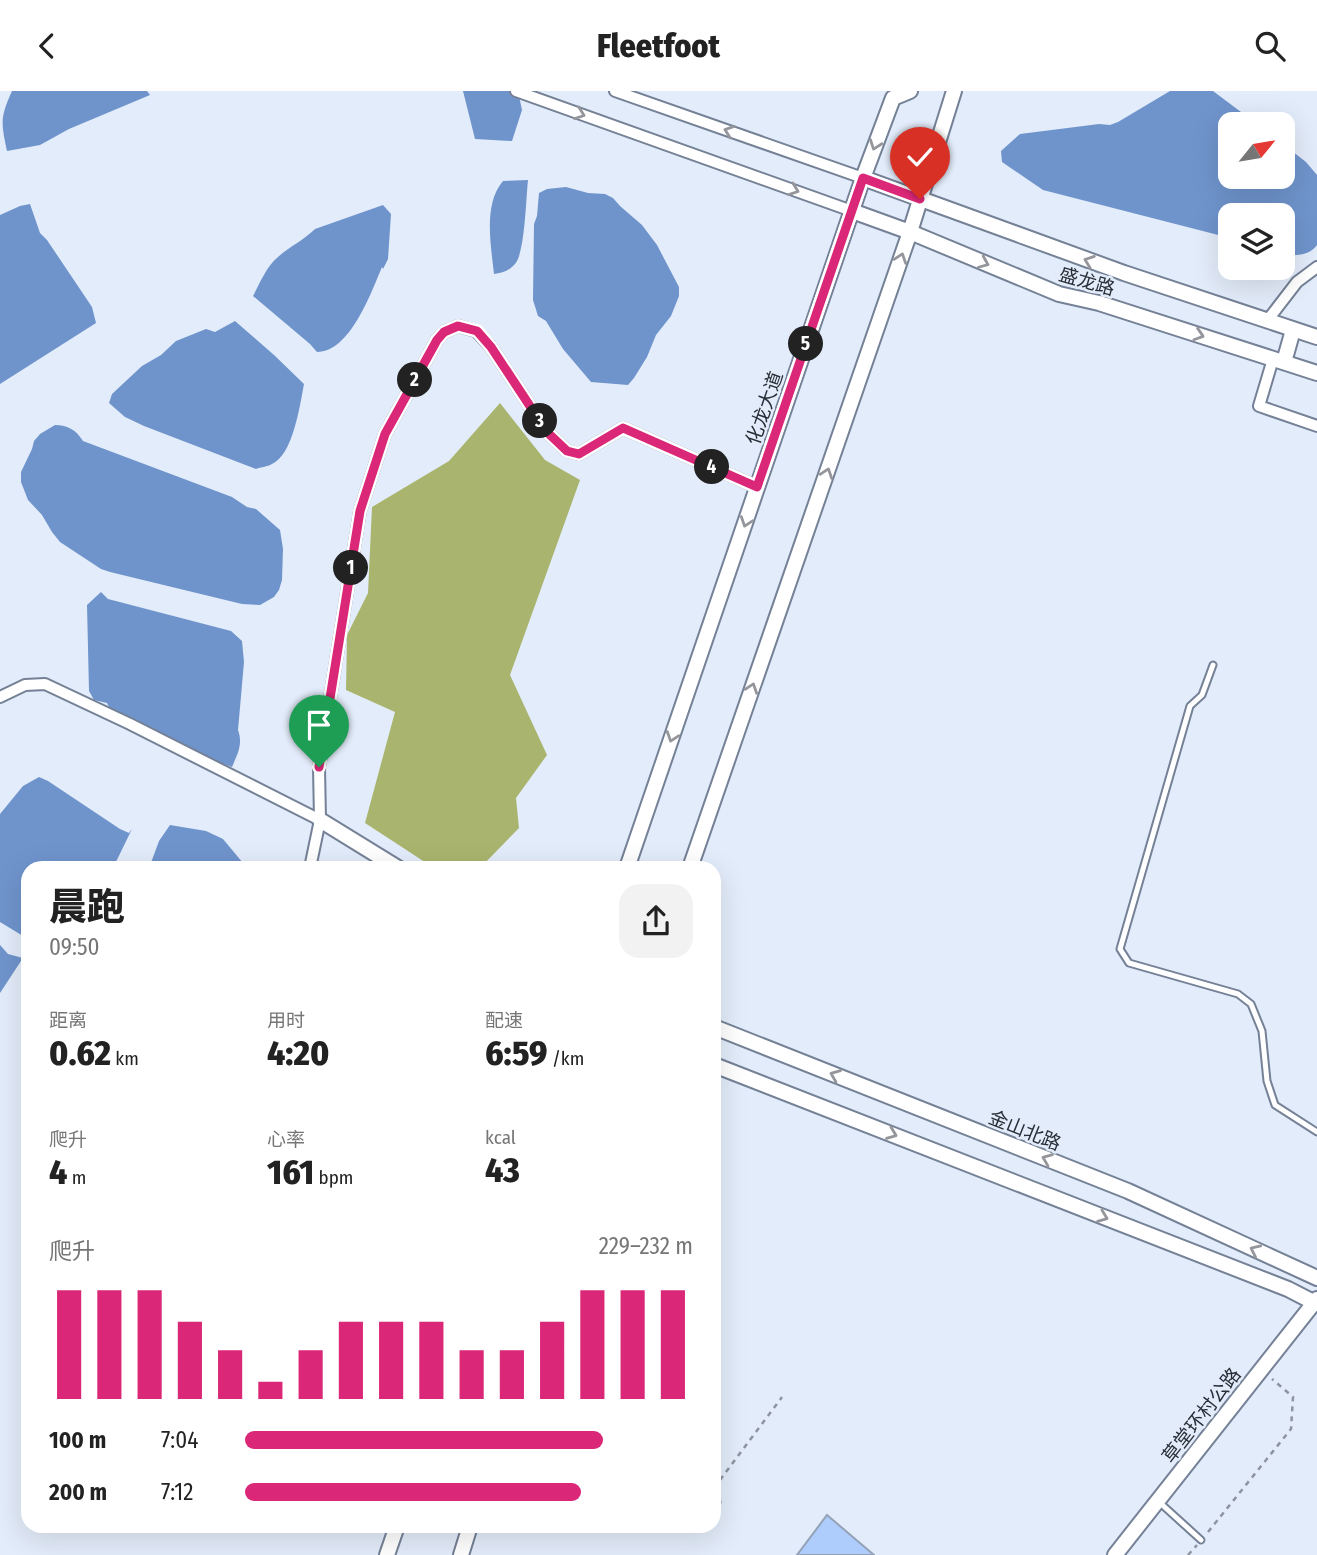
<!DOCTYPE html>
<html lang="zh">
<meta charset="utf-8">
<style>
body{margin:0;font-family:"Fira Sans Condensed","Noto Sans SC",sans-serif;background:#f2f2f2;color:#222;height:100vh;display:flex;flex-direction:column;font-size:26px;white-space:nowrap}
*{box-sizing:border-box;margin:0}
p{font-size:23px;color:#767676}
.icon{flex:none;width:38px;height:38px;fill:none;stroke:currentColor;stroke-width:2;stroke-linecap:round;stroke-linejoin:round}
.map{position:relative;flex:1;overflow:hidden}
.sheet{position:absolute;left:21px;top:770px;width:700px;height:672px;display:flex;flex-direction:column;background:#fff;border-radius:21px;box-shadow:0 7px 28px #0002}
.sheet>*{flex:none}
.needle{width:46px;rotate:60deg}
.controls{position:absolute;left:1218px;top:21px;display:grid;gap:14px}
.controls a{display:grid;place-items:center;width:77px;height:77px;border-radius:14px;background:#fff;box-shadow:0 7px 28px #0002;font-size:35px}
.pin{position:absolute;display:grid;place-items:center;width:60px;height:60px;color:#fff;margin:-72px -30px;border-radius:50% 50% 50% 0;rotate:-45deg;box-shadow:0 0 7px #0007}
.pin .icon{rotate:45deg}
.km{position:absolute;width:35px;height:35px;margin:-18px;border-radius:50%;background:#222;color:#fff;font-size:19px;line-height:35px;text-align:center}
.round{display:grid;place-items:center;flex:none;width:74px;height:74px;border-radius:21px;background:#f2f2f2}
.headline{display:flex;align-items:center;justify-content:space-between;height:119px;padding:0 28px}
h1{font-size:38px;font-weight:800;line-height:52px}
.stats{display:grid;grid-template-columns:repeat(3,1fr);gap:10px;height:119px;padding:7px 28px}
.stats div{display:grid;align-content:center}
.stats b{font-size:35px;font-weight:800}
.stats small{font-size:19px;font-weight:400}
.stats p{font-size:19px}
.chart{height:196px;padding:14px 28px}
.chart p{display:flex;justify-content:space-between}
.chart svg{width:100%;height:126px;margin-top:7px;stroke:#db2777;stroke-width:6}
ul{padding:0 28px;list-style:none;font-size:23px}
li{display:grid;grid-template-columns:112px 84px 1fr;align-items:center;height:52px}
li i{height:18px;border-radius:9px;background:#db2777}
header{display:flex;justify-content:space-between;align-items:center;height:91px;padding:0 28px;background:#fff;font-size:32px;font-weight:800}
.map>svg:first-child{display:block}
.forest{fill:#a9b56e}
.water{fill:#6f94cc}
.building{fill:#aecdfd;stroke:#94a2b8;stroke-width:2}
.lines{fill:none;stroke-linecap:round;stroke-linejoin:round}
.lane-casing{stroke:#748196;stroke-width:9}
.street-casing{stroke:#748196;stroke-width:14}
.secondary-casing{stroke:#748196;stroke-width:18}
.path{stroke:#8d94a0;stroke-width:2.5;stroke-dasharray:5 5;stroke-linecap:butt}
.lane{stroke:#fff;stroke-width:5}
.street{stroke:#fff;stroke-width:10}
.secondary{stroke:#fff;stroke-width:14}
.oneway{stroke:#94969b}
.route-casing{stroke:#fff;stroke-width:14}
.route{stroke:#db2777;stroke-width:9}
.labels{text-anchor:middle;stroke-width:5;stroke-linejoin:round;paint-order:stroke}
.street-label{font-size:19px;fill:#282e37;stroke:#e3ecfa}
</style>
<header><svg class="icon" aria-label="back" viewBox="0 0 24 24"><path d="M15 5l-7 7 7 7"/></svg>Fleetfoot<svg class="icon" aria-label="search" viewBox="0 0 24 24"><circle cx="10" cy="10" r="6"/><path d="M15 15l6 6"/></svg></header>
<div class="map">
<svg width="1317" height="1464" viewBox="0 0 1317 1464">
<rect width="100%" height="100%" fill="#e3ecfa"/>
<path class="forest" d="M500 312 545 369 580 389 510 584 547 664 516 707 519 737 480 777H434L365 732 395 621 346 599 347 544 368 502 372 416 449 370Z"/>
<path class="water" d="M12 0H147L150 4 69 38 40 54 7 60C1 31 0 27 12 0Z
M463 0H518L522 19 512 50 475 48Z
M1170 0H1213L1257 33H1230V86H1283V53L1306 71 1317 84V154C1309 165 1294 166 1283 161V124H1230V147L1043 99 1002 71 1001 60 1020 43 1099 33 1110 34 1118 31Z
M528 89C526 107 525 162 515 173 509 180 502 182 494 183 491 155 483 113 503 90Z
M566 96 588 102 605 103 613 107 620 115 642 134 657 154 679 196V205L671 225 656 244 647 266 634 287 628 294 591 291 563 258 546 230 538 225 533 209 534 133 537 125 539 102 547 98Z
M30 113 40 142 47 149 92 216 96 232 0 293V124L20 115Z
M383 114 391 123 388 168 383 178 382 176C371 202 350 261 317 261L310 253 253 205C260 192 266 176 278 166 289 156 304 149 315 138Z
M235 230 274 264 304 293C300 314 293 364 272 373 267 376 261 376 256 378L144 335 125 326 109 312 112 303 142 275 161 264 176 250 206 238 215 241Z
M55 334C68 334 76 339 83 350L232 406 247 416 256 418 280 439 283 458 282 489 279 499 274 506 260 514 242 513 110 481 101 478 60 451 52 441 42 424 28 409 21 391V381L32 358 34 350 40 343Z
M101 501 108 508 231 540 242 550 244 571 238 639C243 653 238 662 232 676L143 644 111 620 107 612 94 609 89 600 87 514Z
M39 686 48 690 120 738 129 742 132 738 113 777H28V848L0 831V723L23 695Z
M170 734 206 740 223 748 243 772 244 777H147L152 769 159 750Z
M0 854 8 863 23 867 0 902Z"/>
<path class="building" d="M827 1424 874 1464H797Z"/>
<g class="lines">
<g class="lane-casing">
<path id="lane" d="M1213 574 1202 604 1190 615 1120 858 1129 872 1238 903 1251 913 1262 940 1267 990 1275 1014 1317 1041
M714 1409 717 1411
M1158 1410 1201 1449"/>
</g>
<g class="street-casing">
<path id="street" d="M516 0 852 120
M615 0 863 87
M1267 230 1297 191 1317 176
M1273 268 1259 315 1317 335
M0 606 25 594 45 593 130 633 320 729
M310 777 320 729 319 676 360 420 385 343 437 249 444 241 458 235 476 240 491 256 547 341 567 360 579 363 623 337 757 396"/>
</g>
<g class="secondary-casing">
<path id="secondary" d="M863 87 1124 182 1317 246
M852 120 910 141 1059 203 1099 212 1317 282
M1284 271 1293 239
M320 729 398 777
M627 777 863 87 893 7 910 0
M690 777 910 141 954 0
M714 936 1128 1100 1317 1187
M714 974 1288 1198 1317 1213
M387 1464 397 1435
M461 1464 470 1435
M1115 1464 1317 1208"/>
</g>
<path class="path" d="M714 1397 782 1306
M1208 1441 1291 1338 1293 1306 1272 1288
M1188 1464 1197 1454"/>
<use href="#lane" class="lane"/>
<use href="#street" class="street"/>
<use href="#secondary" class="secondary"/>
</g>
<defs><path id="oneway-chevron" d="M-2-3.5L2.5 0L-2 3.5" fill="none" stroke-width="1.6" stroke-linecap="round" stroke-linejoin="round" transform="scale(1.75)"/></defs>
<g class="oneway">
<use href="#oneway-chevron" transform="translate(580 23) rotate(20)"/>
<use href="#oneway-chevron" transform="translate(729 40) rotate(-161)"/>
<use href="#oneway-chevron" transform="translate(875 54) rotate(110)"/>
<use href="#oneway-chevron" transform="translate(794 99) rotate(20)"/>
<use href="#oneway-chevron" transform="translate(901 167) rotate(-71)"/>
<use href="#oneway-chevron" transform="translate(1089 170) rotate(-160)"/>
<use href="#oneway-chevron" transform="translate(984 172) rotate(23)"/>
<use href="#oneway-chevron" transform="translate(1199 244) rotate(18)"/>
<use href="#oneway-chevron" transform="translate(827 382) rotate(-71)"/>
<use href="#oneway-chevron" transform="translate(746 431) rotate(109)"/>
<use href="#oneway-chevron" transform="translate(752 597) rotate(-71)"/>
<use href="#oneway-chevron" transform="translate(672 646) rotate(109)"/>
<use href="#oneway-chevron" transform="translate(835 984) rotate(-158)"/>
<use href="#oneway-chevron" transform="translate(892 1043) rotate(21)"/>
<use href="#oneway-chevron" transform="translate(1047 1068) rotate(-158)"/>
<use href="#oneway-chevron" transform="translate(1103 1126) rotate(21)"/>
<use href="#oneway-chevron" transform="translate(1255 1159) rotate(-155)"/>
</g>
<g class="lines">
<g class="route-casing">
<path id="route" d="M319 676 360 420 385 343 437 249 444 241 458 235 477 240 491 256 547 341 567 360 579 363 623 337 757 396 863 87 920 108"/>
</g>
<use href="#route" class="route"/>
</g>
<g class="labels">
<g class="street-label">
<text transform="translate(1087 190) rotate(16)" y="7">盛龙路</text>
<text transform="translate(764 317) rotate(-71)" y="7">化龙大道</text>
<text transform="translate(1025 1039) rotate(22)" y="7">金山北路</text>
<text transform="translate(1201 1324) rotate(-52)" y="7">草堂环村公路</text>
</g>
</g>
</svg>
<div class="controls">
<a><svg class="needle" viewBox="-14 -14 28 28"><path d="M0-13l5 13h-10z" fill="#e53935"/><path d="M0 13l5-13h-10z" fill="#767676"/></svg></a>
<a><svg class="icon" aria-label="layers" viewBox="0 0 24 24"><path d="M12 4l9 5-9 5-9-5zM3 14l9 5 9-5"/></svg></a>
</div>
<div class="pin" style="left:319px;top:676px;background:#1e9e55"><svg class="icon" aria-label="arrive" viewBox="0 0 24 24"><path d="M6 21V4h12l-3 4 3 4H6"/></svg></div>
<div class="pin" style="left:920px;top:108px;background:#d93025"><svg class="icon" aria-label="check" viewBox="0 0 24 24"><path d="M5 12l5 5 9-10"/></svg></div>
<b class="km" style="left:351px;top:477px">1</b>
<b class="km" style="left:415px;top:289px">2</b>
<b class="km" style="left:540px;top:330px">3</b>
<b class="km" style="left:712px;top:376px">4</b>
<b class="km" style="left:806px;top:253px">5</b>
<section class="sheet">
<div class="headline"><div><h1>晨跑</h1><p>09:50</p></div><a class="round"><svg class="icon" aria-label="share" viewBox="0 0 24 24"><path d="M12 15V3M7 8l5-5 5 5M5 13v7h14v-7"/></svg></a></div>
<div class="stats">
<div><p>距离</p><b>0.62<small> km</small></b></div>
<div><p>用时</p><b>4:20</b></div>
<div><p>配速</p><b>6:59<small> /km</small></b></div>
</div>
<div class="stats">
<div><p>爬升</p><b>4<small> m</small></b></div>
<div><p>心率</p><b>161<small> bpm</small></b></div>
<div><p>kcal</p><b>43</b></div>
</div>
<div class="chart"><p><span>爬升</span>229–232 m</p>
<svg viewBox="0 0 160 44" preserveAspectRatio="none"><path d="M5 44V6M15 44V6M25 44V6M35 44V17M45 44V27M55 44V38M65 44V27M75 44V17M85 44V17M95 44V17M105 44V27M115 44V27M125 44V17M135 44V6M145 44V6M155 44V6"/></svg>
</div>
<ul>
<li><b>100 m</b>7:04<i style="width:80%"></i></li>
<li><b>200 m</b>7:12<i style="width:75%"></i></li>
</ul>
</section>
</div>
